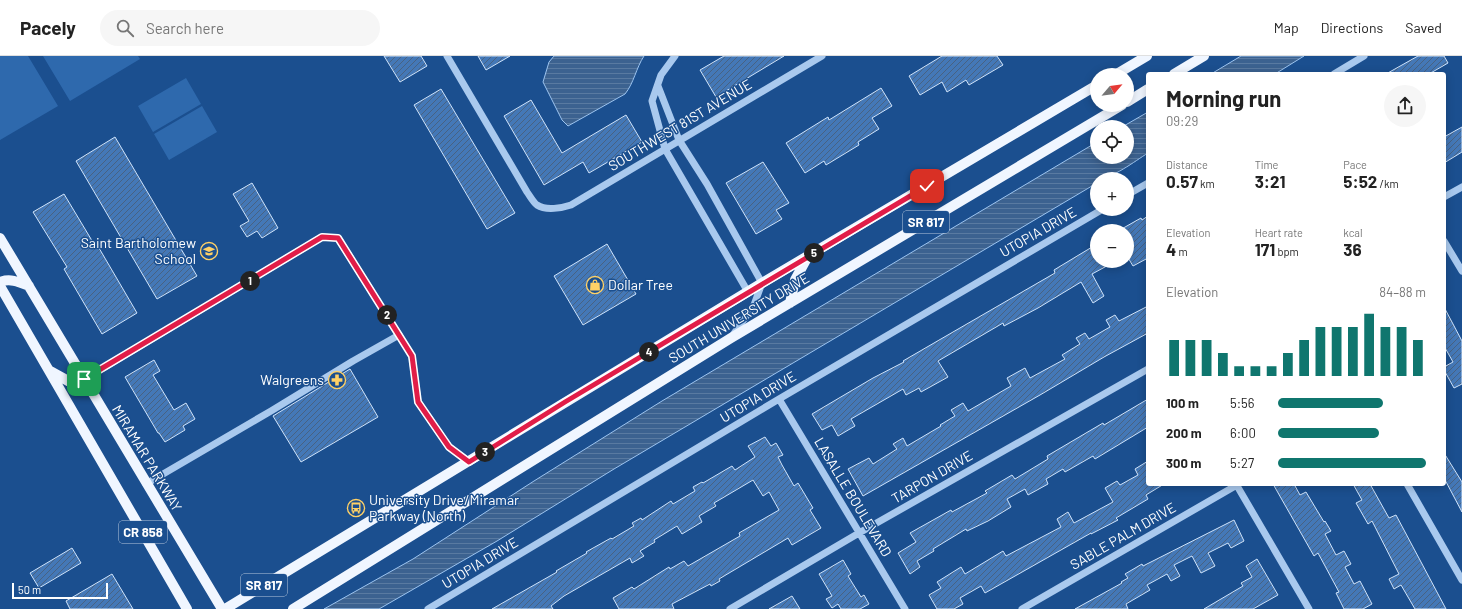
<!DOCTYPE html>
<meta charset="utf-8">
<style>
body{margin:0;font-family:Barlow,sans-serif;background:#f6f6f6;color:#222;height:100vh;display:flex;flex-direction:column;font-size:15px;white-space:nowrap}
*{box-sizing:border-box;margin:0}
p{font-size:13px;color:#767676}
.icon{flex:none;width:22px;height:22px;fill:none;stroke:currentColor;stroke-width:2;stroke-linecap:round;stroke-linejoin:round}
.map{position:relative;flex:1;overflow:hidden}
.sheet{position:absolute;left:1146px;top:16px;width:300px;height:414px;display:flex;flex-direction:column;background:#fff;border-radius:4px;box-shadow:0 2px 10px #0003}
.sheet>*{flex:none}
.needle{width:26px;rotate:61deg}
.controls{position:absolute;left:1090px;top:12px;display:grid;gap:8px}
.controls a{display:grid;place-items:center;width:44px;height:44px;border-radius:50%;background:#fff;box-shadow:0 2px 10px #0003;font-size:20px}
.scale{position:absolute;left:12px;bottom:10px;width:96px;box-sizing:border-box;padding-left:4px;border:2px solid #fff;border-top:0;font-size:11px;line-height:14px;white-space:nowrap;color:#fff;-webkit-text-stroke:3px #1b4f8f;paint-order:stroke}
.pin{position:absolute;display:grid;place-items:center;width:34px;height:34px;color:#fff;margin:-17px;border-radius:8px;box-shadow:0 2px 6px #0006}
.km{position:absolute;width:20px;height:20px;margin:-10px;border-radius:50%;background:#222;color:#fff;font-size:11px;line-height:20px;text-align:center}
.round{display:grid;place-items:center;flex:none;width:42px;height:42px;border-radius:21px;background:#f6f6f6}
.summary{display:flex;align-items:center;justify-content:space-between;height:68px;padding:0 20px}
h1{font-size:22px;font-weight:700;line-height:30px}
.figures{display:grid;grid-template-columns:repeat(3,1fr);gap:6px;height:68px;padding:4px 20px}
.figures div{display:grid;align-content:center}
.figures b{font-size:17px;font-weight:700}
.figures small{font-size:11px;font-weight:400}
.figures p{font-size:11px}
.chart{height:112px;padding:8px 20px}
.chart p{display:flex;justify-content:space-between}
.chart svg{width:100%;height:72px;margin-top:4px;stroke:#0f766e;stroke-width:6}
ul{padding:0 20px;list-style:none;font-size:13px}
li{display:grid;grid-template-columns:64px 48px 1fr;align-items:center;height:30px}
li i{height:10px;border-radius:5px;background:#0f766e}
header{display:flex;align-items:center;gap:24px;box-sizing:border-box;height:56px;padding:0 20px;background:#fff;border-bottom:1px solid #e0e0e0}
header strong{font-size:19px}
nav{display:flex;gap:22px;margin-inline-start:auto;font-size:14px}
.search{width:280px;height:36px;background:#f6f6f6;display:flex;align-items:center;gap:10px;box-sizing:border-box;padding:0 14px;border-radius:22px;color:#767676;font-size:15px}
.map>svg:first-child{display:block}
.grass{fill:#2e69ad}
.water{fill:url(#water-rules);stroke:#9cc4f0}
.building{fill:url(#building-hatch);stroke:#cfe3fa}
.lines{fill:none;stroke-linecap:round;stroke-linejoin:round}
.minor{stroke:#a9c9ee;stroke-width:7}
.major{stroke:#f0f6ff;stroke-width:10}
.route-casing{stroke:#fff;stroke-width:8}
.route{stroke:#e11d48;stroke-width:5}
.labels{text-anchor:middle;stroke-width:3;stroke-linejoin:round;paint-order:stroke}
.shield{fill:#1b4f8f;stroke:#bbcadd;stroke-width:1}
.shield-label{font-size:13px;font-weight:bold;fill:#fff}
.street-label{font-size:14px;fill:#fff;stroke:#1b4f8f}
.poi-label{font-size:14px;fill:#fff;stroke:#1b4f8f;text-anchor:end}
</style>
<header>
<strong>Pacely</strong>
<div class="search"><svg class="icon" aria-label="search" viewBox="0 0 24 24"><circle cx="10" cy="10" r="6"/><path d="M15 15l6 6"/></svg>Search here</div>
<nav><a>Map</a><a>Directions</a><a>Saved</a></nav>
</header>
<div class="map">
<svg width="1462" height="553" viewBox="0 0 1462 553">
<defs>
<pattern id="water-rules" width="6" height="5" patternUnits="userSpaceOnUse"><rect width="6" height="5" fill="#3c6290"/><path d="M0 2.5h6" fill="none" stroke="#597aa1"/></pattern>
<pattern id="building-hatch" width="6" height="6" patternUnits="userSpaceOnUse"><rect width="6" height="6" fill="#4478b7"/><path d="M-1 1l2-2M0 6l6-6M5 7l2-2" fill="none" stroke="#486282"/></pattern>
</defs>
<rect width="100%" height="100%" fill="#1b4f8f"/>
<path class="grass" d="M0 0H28L58 50 0 84Z
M43 0H138L140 3 70 45Z
M186 22 201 48 153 76 138 50Z
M202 50 217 76 169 104 154 78Z"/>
<path class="water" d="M554 0H644C636 12 634 27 625 38L568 70 562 64 543 26 549 6Z
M1241 0H1304L1275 18H1211Z
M1148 56V97C1135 105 1112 123 1097 123V127L614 413 497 485 379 553H324L413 503 534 425 662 345 1097 86V101H1127V71H1122Z"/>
<path class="building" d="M384 0H421L427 10 400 26Z
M478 0H510L486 14Z
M724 0H784L716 41 700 14Z
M942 0H997L1003 9 969 29 966 24 947 36 942 26 920 39 909 20Z
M1418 0H1444L1448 7 1429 18H1386Z
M881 32 892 50 872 62 879 73 858 86 859 89 826 109 824 105 805 117 786 87 828 61 829 64Z
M441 33 515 157 487 173 414 49Z
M531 44 562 97 626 59 642 86 589 117 583 106 544 129 504 60Z
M1462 71V96L1444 107V81Z
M115 81 197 220 157 243 76 105Z
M763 106 789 147 776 154 782 163 756 178 726 127Z
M252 127 278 172 262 182 257 175 247 181 240 170 249 165 233 138Z
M64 138 97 193 99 192 137 257 102 278 64 213 67 211 33 156Z
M1148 160V202L1133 210 1127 200V175H1118L1141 162 1142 164Z
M607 188 636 238 583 269 554 220Z
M1097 188V205H1116L1092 218 1104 240 1093 247 1081 226 1038 252 1004 270 1003 267 938 305 948 321 921 336 919 332 906 339 903 333 851 363 855 370 838 380 832 369 822 374 812 358 873 322 904 306 903 305 934 287 1055 217 1054 214Z
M1148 250V277L1104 301 1040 339 863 440 848 413 869 402 873 408 897 393 893 388 903 382 907 390 941 370 940 369 955 360 951 354 963 347 968 355 1011 330 1007 322 1025 312 1030 322 1065 303 1062 299 1080 288 1076 282 1085 277 1089 283 1110 271 1106 264 1115 259 1119 265Z
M1444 251 1462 285V328L1454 332 1444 314V311L1453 306 1444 290Z
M154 304 160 315 153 319 174 354 186 347 195 363 183 370 185 374 165 386 159 377H158L125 321Z
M350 313 378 361 301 406 273 360Z
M1148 343V371L1095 403 1093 400 1065 416 1063 413 1046 423 1048 428 1028 439 1025 433 1007 443 1011 451 988 465 967 475 966 473 933 493 934 495 917 505 920 511 910 518 898 497 916 486 910 477 951 454 952 456 987 437 985 435 1012 419 1015 423 1048 403 1047 400 1103 367 1104 369Z
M765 381 771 390 776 387 783 399 778 401 782 409 794 430 798 427 813 452 810 454 821 472 792 489 788 482 719 523 720 525 711 530 710 528 672 548 674 553H619L613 542 632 531 634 533 669 511 670 513 684 505 688 510 740 480 739 477 779 454 769 436 763 440 753 424 714 447 716 450 699 460 702 466 682 478 677 470 654 484 655 486 640 495 644 500 632 507 630 502 564 540 551 550 553 553H492L557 516 556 515 587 497 586 496 611 482 612 483 634 470 632 467 641 462 642 464 671 445 673 448 695 435 693 431 702 426 703 427 732 410 735 414 755 401 748 390Z
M1444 397 1462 426V456L1444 422Z
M1148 405V428H1164L1146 439 1148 443 1116 462 1118 464 1091 478V477L985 537 981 530 960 542 963 548 954 553H937L929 539 941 532 937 526 961 511 965 518 1003 495 1006 500 1061 471 1057 463 1068 456 1074 467 1113 446 1105 432 1117 425 1120 429 1138 419 1135 413Z
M1273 428H1294L1300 439 1306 436 1324 466 1325 465 1331 475 1325 478 1336 499 1344 495 1351 508 1345 511 1354 528 1360 525 1372 548 1363 553H1344L1336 537 1339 536 1318 497 1314 500Z
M1353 428H1370L1389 462 1396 459 1446 553H1415L1401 529 1394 533 1389 523 1399 518 1372 465 1368 468 1356 447 1362 444Z
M1234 464 1244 485 1231 492 1228 487 1208 497 1215 510 1201 517 1192 500 1174 509 1180 520 1171 525 1167 518 1147 529 1150 534 1126 548 1128 553H1075L1122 527 1121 526 1128 522 1125 518 1142 508 1143 510Z
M72 492 81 507 39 532 30 517Z
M1257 503 1278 539 1253 553H1204L1243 530 1241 527 1252 521 1246 510Z
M843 504 851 518 848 520 861 541 864 539 869 548 860 553H841L838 548 832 552 826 543 832 540 819 518Z
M112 518 133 553H70L66 545Z
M792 540 800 553H769Z"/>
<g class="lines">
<path class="minor" d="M447 0 527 136C530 140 533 146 537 149 546 155 562 152 571 149L822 0
M675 0 661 19 652 45 665 93 748 236
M1334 18 1364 0
M658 30 679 84 707 128 762 227 754 249 733 279
M1127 139 1148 127
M1444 141 1462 131
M1444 185 1462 215
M85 323 322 181 338 182 412 300 418 346 449 391 469 406
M779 343 905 553
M146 428 271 355 353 305 399 279
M1236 428 1309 553
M1407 428 1462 524
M428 553 779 343 1103 153
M730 553 859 477 1148 313
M1022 553 1237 429"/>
<path class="major" d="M1174 18 1204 0
M1115 19 1147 0
M1127 46 1148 33
M0 182 222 553
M0 226C10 222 19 226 29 230
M0 230 187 553
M790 247 795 224 808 200
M50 315 70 326 85 323
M225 553 762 227 1097 29
M293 553 731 282 1122 49"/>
</g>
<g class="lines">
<g class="route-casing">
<path id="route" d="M84 323 322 181 338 182 412 300 418 346 449 391 469 406 565 346 927 130"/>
</g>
<use href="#route" class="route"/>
</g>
<defs>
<g id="school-ring" transform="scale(0.9)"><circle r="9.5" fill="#1b4f8f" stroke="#ffd166" stroke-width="1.5"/><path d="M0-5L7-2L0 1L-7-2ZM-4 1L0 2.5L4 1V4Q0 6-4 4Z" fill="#ffd166"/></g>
<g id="shop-ring" transform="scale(0.9)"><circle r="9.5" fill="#1b4f8f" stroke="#ffd166" stroke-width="1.5"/><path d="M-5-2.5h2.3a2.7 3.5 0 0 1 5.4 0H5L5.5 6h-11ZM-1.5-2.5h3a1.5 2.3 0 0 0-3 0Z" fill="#ffd166"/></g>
<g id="pharmacy-ring" transform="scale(0.9)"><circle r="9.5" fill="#1b4f8f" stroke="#ffd166" stroke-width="1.5"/><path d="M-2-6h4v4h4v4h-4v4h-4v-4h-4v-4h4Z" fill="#ffd166"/></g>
<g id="bus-ring" transform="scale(0.9)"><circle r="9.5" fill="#1b4f8f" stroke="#ffd166" stroke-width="1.5"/><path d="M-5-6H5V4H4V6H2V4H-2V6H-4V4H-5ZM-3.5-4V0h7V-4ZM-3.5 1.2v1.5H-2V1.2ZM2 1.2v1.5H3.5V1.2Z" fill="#ffd166"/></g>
</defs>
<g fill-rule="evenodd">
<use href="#school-ring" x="209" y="195"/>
<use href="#shop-ring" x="595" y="229"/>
<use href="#pharmacy-ring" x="337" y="324"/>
<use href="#bus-ring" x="356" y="452"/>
</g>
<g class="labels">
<g class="shield">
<rect x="903" y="155" width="46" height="22" rx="3"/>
<rect x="119" y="465" width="48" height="22" rx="3"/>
<rect x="241" y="518" width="46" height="22" rx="3"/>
</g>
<g class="shield-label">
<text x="926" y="171">SR 817</text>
<text x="143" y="481">CR 858</text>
<text x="264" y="534">SR 817</text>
</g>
<g class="street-label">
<text transform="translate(680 69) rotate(-31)" y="5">SOUTHWEST 81ST AVENUE</text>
<text transform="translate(1038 176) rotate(-30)" y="5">UTOPIA DRIVE</text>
<text transform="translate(739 262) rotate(-31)" y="5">SOUTH UNIVERSITY DRIVE</text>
<text transform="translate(758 341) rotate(-31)" y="5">UTOPIA DRIVE</text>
<text transform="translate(147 402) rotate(59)" y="5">MIRAMAR PARKWAY</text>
<text transform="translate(932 421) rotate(-30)" y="5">TARPON DRIVE</text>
<text transform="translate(853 441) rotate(59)" y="5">LASALLE BOULEVARD</text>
<text transform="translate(1123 480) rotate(-30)" y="5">SABLE PALM DRIVE</text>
<text transform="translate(480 507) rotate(-31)" y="5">UTOPIA DRIVE</text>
</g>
<g class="poi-label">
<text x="196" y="192">Saint Bartholomew<tspan x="196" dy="16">School</tspan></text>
<text x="608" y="234" text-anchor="start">Dollar Tree</text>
<text x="324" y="329">Walgreens</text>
<text x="369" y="449" text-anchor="start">University Drive/Miramar<tspan x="369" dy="16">Parkway (North)</tspan></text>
</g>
</g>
</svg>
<div class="controls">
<a><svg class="needle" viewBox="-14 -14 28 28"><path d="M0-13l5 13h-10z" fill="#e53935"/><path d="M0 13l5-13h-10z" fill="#767676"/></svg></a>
<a><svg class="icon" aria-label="locate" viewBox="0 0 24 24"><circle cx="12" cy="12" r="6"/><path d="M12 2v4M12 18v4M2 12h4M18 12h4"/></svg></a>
<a>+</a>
<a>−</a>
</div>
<div class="scale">50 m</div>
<div class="pin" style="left:84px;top:323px;background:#1e9e55"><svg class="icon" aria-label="arrive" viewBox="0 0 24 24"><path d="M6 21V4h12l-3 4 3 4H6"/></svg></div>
<div class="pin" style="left:927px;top:130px;background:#d93025"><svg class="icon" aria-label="check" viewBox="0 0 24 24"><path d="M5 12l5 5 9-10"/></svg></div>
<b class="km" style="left:250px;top:225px">1</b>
<b class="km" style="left:387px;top:259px">2</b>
<b class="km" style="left:485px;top:396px">3</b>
<b class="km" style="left:649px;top:296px">4</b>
<b class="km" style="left:814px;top:197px">5</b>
<section class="sheet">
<div class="summary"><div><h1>Morning run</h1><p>09:29</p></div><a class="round"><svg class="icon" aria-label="share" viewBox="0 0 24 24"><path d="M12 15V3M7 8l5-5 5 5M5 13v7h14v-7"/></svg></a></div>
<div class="figures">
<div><p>Distance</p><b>0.57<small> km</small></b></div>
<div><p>Time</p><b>3:21</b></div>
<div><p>Pace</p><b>5:52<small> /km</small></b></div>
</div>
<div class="figures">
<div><p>Elevation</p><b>4<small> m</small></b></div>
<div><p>Heart rate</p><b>171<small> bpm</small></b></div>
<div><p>kcal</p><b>36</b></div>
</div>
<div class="chart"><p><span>Elevation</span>84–88 m</p>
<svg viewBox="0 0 160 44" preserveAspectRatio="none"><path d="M5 44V22M15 44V22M25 44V22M35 44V30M45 44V38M55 44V38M65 44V38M75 44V30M85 44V22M95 44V14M105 44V14M115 44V14M125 44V6M135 44V14M145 44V14M155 44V22"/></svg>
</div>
<ul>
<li><b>100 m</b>5:56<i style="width:71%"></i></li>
<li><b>200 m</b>6:00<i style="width:68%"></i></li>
<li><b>300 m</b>5:27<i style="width:100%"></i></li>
</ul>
</section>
</div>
